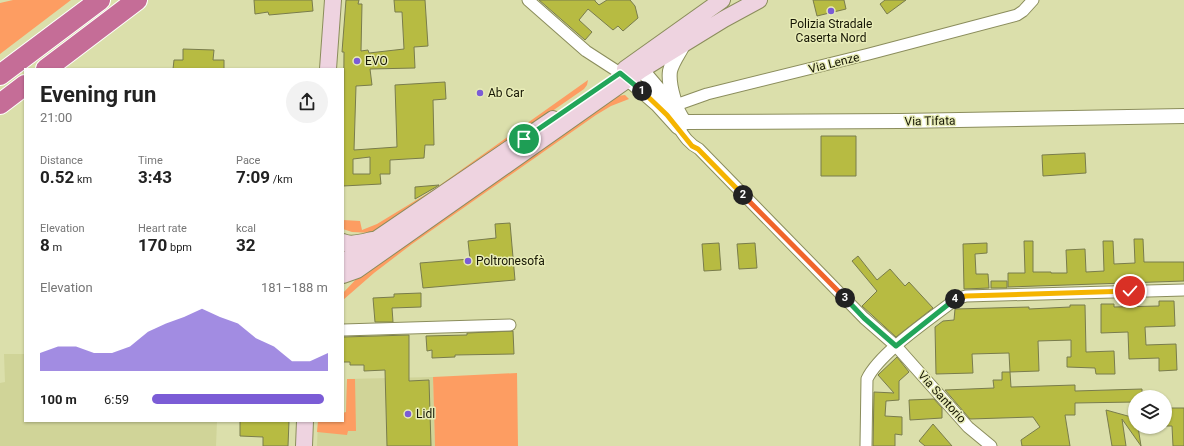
<!DOCTYPE html>
<meta charset="utf-8">
<style>
body{margin:0;font-family:Roboto,sans-serif;background:#f2f2f2;color:#222;height:100vh;display:flex;flex-direction:column;font-size:15px;white-space:nowrap}
*{box-sizing:border-box;margin:0}
p{font-size:13px;color:#767676}
.icon{flex:none;width:22px;height:22px;fill:none;stroke:currentColor;stroke-width:2;stroke-linecap:round;stroke-linejoin:round}
.map{position:relative;flex:1;overflow:hidden}
.side{position:absolute;left:24px;top:68px;width:320px;height:354px;display:flex;flex-direction:column;background:#fff;border-radius:0px;box-shadow:0 1px 3px #0004}
.side>*{flex:none}
.controls{position:absolute;left:1128px;top:390px;display:grid;gap:8px}
.controls a{display:grid;place-items:center;width:44px;height:44px;border-radius:50%;background:#fff;box-shadow:0 1px 3px #0004;font-size:20px}
.pin{position:absolute;display:grid;place-items:center;width:34px;height:34px;color:#fff;margin:-17px;border:2px solid #fff;border-radius:50%;box-shadow:0 1px 4px #0007}
.km{position:absolute;width:20px;height:20px;margin:-10px;border-radius:50%;background:#222;color:#fff;font-size:11px;line-height:20px;text-align:center}
.round{display:grid;place-items:center;flex:none;width:42px;height:42px;border-radius:21px;background:#f2f2f2}
.headline{display:flex;align-items:center;justify-content:space-between;height:68px;padding:0 16px}
h1{font-size:22px;font-weight:700;line-height:30px}
.stats{display:grid;grid-template-columns:repeat(3,1fr);gap:6px;height:68px;padding:4px 16px}
.stats div{display:grid;align-content:center}
.stats b{font-size:17px;font-weight:700}
.stats small{font-size:11px;font-weight:400}
.stats p{font-size:11px}
.chart{height:112px;padding:8px 16px}
.chart p{display:flex;justify-content:space-between}
.chart svg{width:100%;height:72px;margin-top:4px;fill:#7b5cd6;opacity:.7}
ul{padding:0 16px;list-style:none;font-size:13px}
li{display:grid;grid-template-columns:64px 48px 1fr;align-items:center;height:30px}
li i{height:10px;border-radius:5px;background:#7b5cd6}
.map>svg:first-child{display:block}
.built{fill:#d0d498}
.green{fill:#fd9d62}
.building{fill:#b7bb42;stroke:#797c4c;fill-rule:evenodd}
.lines{fill:none;stroke-linecap:round;stroke-linejoin:round}
.minor-casing{stroke:#8b8d5c;stroke-width:13}
.tertiary-casing{stroke:#8b8d5c;stroke-width:16}
.secondary-casing{stroke:#8b8d5c;stroke-width:18}
.motorway-casing{stroke:#fff;stroke-width:22}
.minor{stroke:#fff;stroke-width:11}
.tertiary{stroke:#fff;stroke-width:14}
.secondary{stroke:#eed3e0;stroke-width:16}
.motorway{stroke:#c56d97;stroke-width:20}
.split-1-casing{stroke:#fff;stroke-width:8}
.split-2-casing{stroke:#fff;stroke-width:8}
.split-3-casing{stroke:#fff;stroke-width:8}
.split-4-casing{stroke:#fff;stroke-width:8}
.split-5-casing{stroke:#fff;stroke-width:8}
.split-1{stroke:#22a559;stroke-width:5}
.split-2{stroke:#f5b400;stroke-width:5}
.split-3{stroke:#f0652b;stroke-width:5}
.split-4{stroke:#22a559;stroke-width:5}
.split-5{stroke:#f5b400;stroke-width:5}
.poi-dot{fill:#7b5cd6;stroke:#e8ecb7;stroke-width:1.5}
.labels{text-anchor:middle;stroke-width:3;stroke-linejoin:round;paint-order:stroke}
.poi-label{font-size:12px;fill:#161604;stroke:#e8ecb7;text-anchor:start}
.street-label{font-size:12px;fill:#161604;stroke:#e8ecb7}
</style>
<div class="map">
<svg width="1184" height="446" viewBox="0 0 1184 446">
<rect width="100%" height="100%" fill="#dbdfab"/>
<path class="built" d="M4 354H25V421H217L216 446H0V383L5 382Z
M433 377 435 446H317L318 421H343V413L346 412 347 379Z"/>
<path class="green" d="M13 0H71L0 54V3Z
M588 80 587 85 584 89 434 193 373 233 352 232 343 229V220L360 221 362 230 377 224 433 190Z
M625 95 629 99 611 106 596 115 412 244 374 273 343 300V293L362 273 609 97Z
M517 373 518 446H435L433 377Z
M347 379H355L356 431H348L347 435 317 432 318 421H343V413L346 412Z"/>
<path class="building" d="M254 0H312L313 11 269 15 268 12 255 14Z
M346 0H359L358 4H362L361 51 368 50 369 53 404 49 402 12H395L394 0H425L428 46 414 47 415 68 370 69 372 85 356 86 354 150 397 147 395 85 445 82 446 99 433 100 434 145H425L424 158 390 160V174H380L381 184 343 186 344 52H342ZM370 157V174H353V159Z
M539 0H595V1L599 5 607 0H630L635 6 638 18 623 31 618 26 613 30 588 9 579 20 592 32 585 40Z
M813 0H844L846 9 817 16Z
M885 0H906L887 14 880 4Z
M183 49 214 50 213 60H224V69H173L174 60H183Z
M821 136H856V176H821Z
M1085 153 1086 173 1043 176 1042 155Z
M439 185 436 187 415 199V187Z
M510 223 515 280 423 288 420 263 470 259 468 241 496 238 495 224Z
M1134 239H1143L1144 262H1184V281L1008 287V273H1025L1024 241H1033V272H1051V273H1067L1066 250 1085 249 1086 272 1104 271 1103 241H1113L1114 264 1135 263Z
M719 243 721 270 704 271 702 244Z
M755 243 757 268 739 269 737 244Z
M987 243V253L975 254 976 274H988L989 288 964 289 963 244Z
M858 256 877 280 890 269 905 286 909 282 933 308 896 337 862 306 877 291 852 261Z
M991 281H1007V288H991Z
M421 293V307L392 308 393 322H375L373 298 394 297V294Z
M1159 301H1174L1175 326 1145 327 1146 345 1176 344 1177 370 1159 371V358L1129 359 1128 332 1101 333V304H1114V307L1159 306Z
M1070 305H1085L1086 352 1114 351 1115 374H1096L1095 368 1067 367V357H1071V340L1038 341 1039 371 1010 372 1009 353 972 354 973 373 936 374 935 327 943 321 954 320 955 309 1029 307V309L1070 307Z
M513 331 514 354 455 355V357L432 358V350L427 351 426 336 467 335V333Z
M409 335V381L429 380 431 446H387L385 370 364 371V365H350V362H343V337Z
M897 357 909 372 899 381V400L886 401 885 416 902 417V435L895 434V446H873L874 392 894 393 878 375Z
M1002 372H1010L1011 387 1075 385V391L1142 389V397H1135V402L1075 403V415H1065L1070 446H1022L1021 440 1040 427 1033 417 970 419 945 390 994 388 993 380H1002Z
M934 399 942 408V418L910 420 909 400Z
M1165 408H1184V446H1173L1172 426H1165Z
M1106 410 1135 418V427H1138L1141 446 1122 419 1126 446H1112Z
M240 421H289L288 446H263V437L240 436Z
M933 424 952 446H925L919 441Z"/>
<g class="lines">
<g class="minor-casing">
<path id="minor" d="M528 0 586 51 620 73
M676 105 707 94 869 54 1017 15 1023 11 1033 0
M678 127C684 136 689 144 699 149L864 318 896 346 968 427 991 446
M343 330 510 325
M866 446 867 379C880 352 932 318 956 299L966 296 1184 290"/>
</g>
<g class="tertiary-casing">
<path id="tertiary" d="M683 45C679 53 672 62 670 71 668 84 676 113 685 122
M635 62 676 110
M621 73 658 105 678 127 685 122 900 121 1184 116"/>
</g>
<g class="secondary-casing">
<path id="secondary" d="M328 69 333 0
M625 69 722 0
M343 242C351 246 364 242 372 240
M343 262 553 119
M343 275 357 270 641 70 724 19 759 0
M304 446 305 421"/>
</g>
<g class="motorway-casing">
<path id="motorway" d="M46 69 137 0
M0 75 100 0
M0 104 25 85"/>
</g>
<use href="#minor" class="minor"/>
<use href="#tertiary" class="tertiary"/>
<use href="#secondary" class="secondary"/>
<use href="#motorway" class="motorway"/>
</g>
<g class="lines">
<g class="split-1-casing">
<path id="split-1" d="M524 139 620 73 642 91"/>
</g>
<g class="split-2-casing">
<path id="split-2" d="M642 91 667 115 692 146 698 149 743 195"/>
</g>
<g class="split-3-casing">
<path id="split-3" d="M743 195 845 298"/>
</g>
<g class="split-4-casing">
<path id="split-4" d="M845 298 864 318 896 346 955 299"/>
</g>
<g class="split-5-casing">
<path id="split-5" d="M955 299 966 296 1130 291"/>
</g>
<use href="#split-1" class="split-1"/>
<use href="#split-2" class="split-2"/>
<use href="#split-3" class="split-3"/>
<use href="#split-4" class="split-4"/>
<use href="#split-5" class="split-5"/>
</g>
<g class="poi-dot">
<circle cx="831" cy="11" r="4"/>
<circle cx="357" cy="61" r="4"/>
<circle cx="480" cy="93" r="4"/>
<circle cx="468" cy="261" r="4"/>
<circle cx="408" cy="414" r="4"/>
</g>
<g class="labels">
<g class="poi-label">
<text x="831" y="28" text-anchor="middle">Polizia Stradale<tspan x="831" dy="14">Caserta Nord</tspan></text>
<text x="365" y="65">EVO</text>
<text x="488" y="97">Ab Car</text>
<text x="476" y="265">Poltronesofà</text>
<text x="416" y="418">Lidl</text>
</g>
<g class="street-label">
<text transform="translate(834 63) rotate(-14)" y="4">Via Lenze</text>
<text transform="translate(930 121) rotate(-1)" y="4">Via Tifata</text>
<text transform="translate(942 397) rotate(48)" y="4">Via Santorio</text>
</g>
</g>
</svg>
<div class="controls">
<a><svg class="icon" aria-label="layers" viewBox="0 0 24 24"><path d="M12 4l9 5-9 5-9-5zM3 14l9 5 9-5"/></svg></a>
</div>
<div class="pin" style="left:524px;top:139px;background:#1e9e55"><svg class="icon" aria-label="arrive" viewBox="0 0 24 24"><path d="M6 21V4h12l-3 4 3 4H6"/></svg></div>
<div class="pin" style="left:1130px;top:291px;background:#d93025"><svg class="icon" aria-label="check" viewBox="0 0 24 24"><path d="M5 12l5 5 9-10"/></svg></div>
<b class="km" style="left:642px;top:91px">1</b>
<b class="km" style="left:743px;top:195px">2</b>
<b class="km" style="left:845px;top:298px">3</b>
<b class="km" style="left:955px;top:299px">4</b>
<section class="side">
<div class="headline"><div><h1>Evening run</h1><p>21:00</p></div><a class="round"><svg class="icon" aria-label="share" viewBox="0 0 24 24"><path d="M12 15V3M7 8l5-5 5 5M5 13v7h14v-7"/></svg></a></div>
<div class="stats">
<div><p>Distance</p><b>0.52<small> km</small></b></div>
<div><p>Time</p><b>3:43</b></div>
<div><p>Pace</p><b>7:09<small> /km</small></b></div>
</div>
<div class="stats">
<div><p>Elevation</p><b>8<small> m</small></b></div>
<div><p>Heart rate</p><b>170<small> bpm</small></b></div>
<div><p>kcal</p><b>32</b></div>
</div>
<div class="chart"><p><span>Elevation</span>181–188 m</p>
<svg viewBox="0 0 160 44" preserveAspectRatio="none"><path d="M0 44V33L10 29L20 29L30 33L40 33L50 29L60 20L70 15L80 11L90 6L100 11L110 15L120 24L130 29L140 38L150 38L160 33V44z"/></svg>
</div>
<ul>
<li><b>100 m</b>6:59<i style="width:98%"></i></li>
</ul>
</section>
</div>
